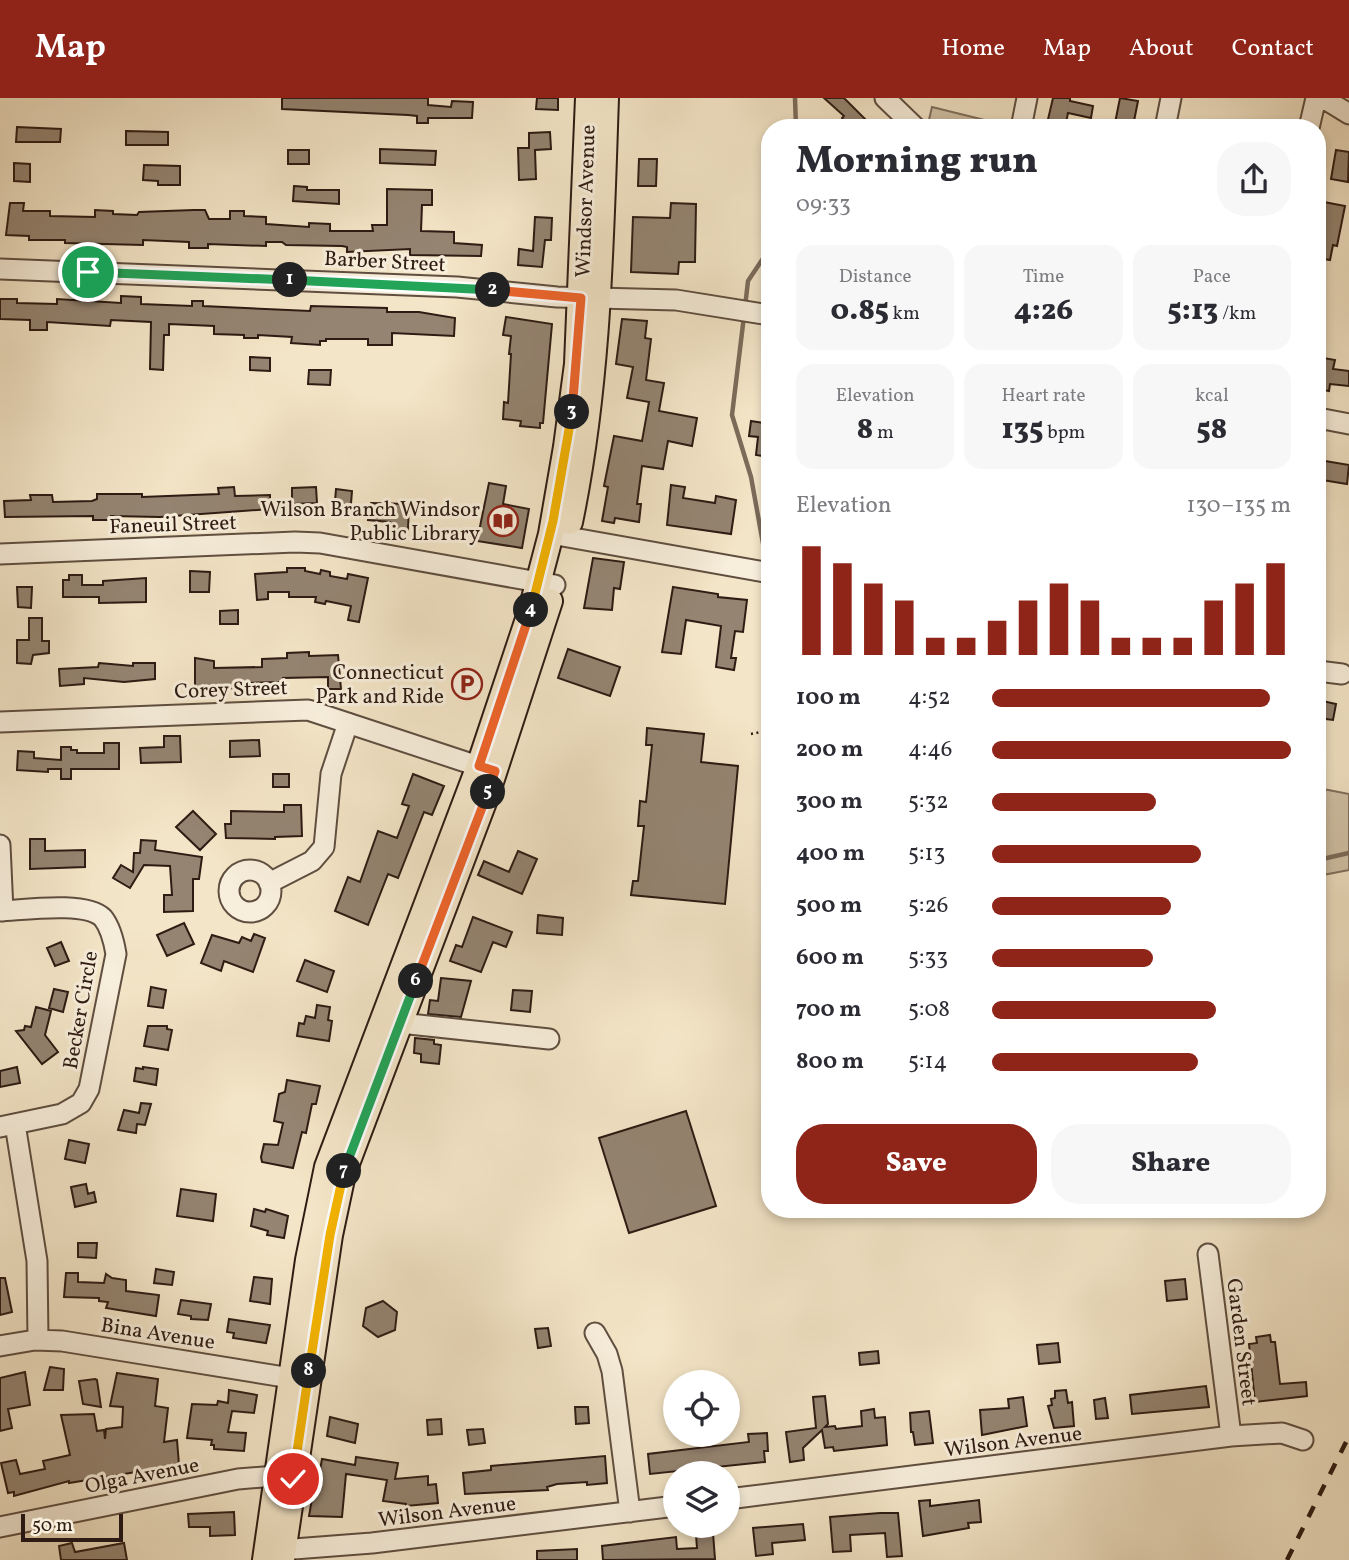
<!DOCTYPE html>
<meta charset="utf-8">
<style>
body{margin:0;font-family:Vollkorn,serif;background:#f7f7f7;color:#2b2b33;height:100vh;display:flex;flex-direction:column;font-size:26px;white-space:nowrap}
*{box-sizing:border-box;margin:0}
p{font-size:23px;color:#7c7c81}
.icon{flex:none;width:38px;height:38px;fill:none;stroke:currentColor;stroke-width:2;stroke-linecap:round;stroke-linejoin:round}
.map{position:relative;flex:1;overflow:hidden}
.details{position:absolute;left:761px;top:21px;width:565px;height:1099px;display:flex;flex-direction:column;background:#fff;border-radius:28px;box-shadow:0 4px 10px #0003}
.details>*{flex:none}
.buttons{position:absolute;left:663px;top:1272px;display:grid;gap:14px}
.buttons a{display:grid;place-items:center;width:77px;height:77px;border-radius:50%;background:#fff;box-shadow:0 4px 10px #0003;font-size:35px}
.scale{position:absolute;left:21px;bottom:18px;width:102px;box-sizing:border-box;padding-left:7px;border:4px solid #2e1b13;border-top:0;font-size:19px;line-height:24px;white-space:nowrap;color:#2e1b13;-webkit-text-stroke:5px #f7eedb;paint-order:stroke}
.pin{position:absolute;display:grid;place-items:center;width:60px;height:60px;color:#fff;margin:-30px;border:4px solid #fff;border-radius:50%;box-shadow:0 2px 7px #0007}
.km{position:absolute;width:35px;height:35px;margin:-18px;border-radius:50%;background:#222;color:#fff;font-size:19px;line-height:35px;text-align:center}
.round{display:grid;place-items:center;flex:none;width:74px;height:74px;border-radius:28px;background:#f7f7f7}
.headline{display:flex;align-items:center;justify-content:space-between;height:119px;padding:0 35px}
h1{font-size:38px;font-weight:800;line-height:52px}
.stats{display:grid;grid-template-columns:repeat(3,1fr);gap:10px;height:119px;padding:7px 35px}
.stats div{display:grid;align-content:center;border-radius:18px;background:#f7f7f7;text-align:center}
.stats b{font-size:30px;font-weight:800}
.stats small{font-size:19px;font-weight:400}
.stats p{font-size:19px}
.chart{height:196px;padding:14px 35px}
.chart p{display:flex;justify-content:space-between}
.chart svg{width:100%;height:126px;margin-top:7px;stroke:#8f2418;stroke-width:6}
.button{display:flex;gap:14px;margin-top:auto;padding:14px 35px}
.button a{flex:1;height:80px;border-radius:28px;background:#8f2418;color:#fff;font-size:28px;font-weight:800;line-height:80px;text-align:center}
.button a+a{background:#f7f7f7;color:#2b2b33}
ul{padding:0 35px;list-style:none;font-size:23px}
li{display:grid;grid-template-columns:112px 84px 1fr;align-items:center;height:52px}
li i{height:18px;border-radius:9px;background:#8f2418}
header{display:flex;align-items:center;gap:42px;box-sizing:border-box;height:98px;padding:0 35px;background:#8f2418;color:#fff}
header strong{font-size:33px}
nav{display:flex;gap:38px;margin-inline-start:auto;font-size:24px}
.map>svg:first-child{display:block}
.green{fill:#d2c3a8;stroke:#806f5e;stroke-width:2}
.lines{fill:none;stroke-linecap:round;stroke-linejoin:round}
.stream{stroke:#7c6b5a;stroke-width:4.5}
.building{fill:#948471;stroke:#2e1b13;stroke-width:2}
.minor-casing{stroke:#5f4e40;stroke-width:23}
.major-casing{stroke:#2e1b13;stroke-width:28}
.path{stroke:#2e1b13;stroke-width:2.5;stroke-dasharray:2 3.5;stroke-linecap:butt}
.minor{stroke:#f7eedb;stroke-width:19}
.major{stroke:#f3e5c7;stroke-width:24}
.rail{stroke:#2e1b13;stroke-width:4.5;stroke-dasharray:12 12;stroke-linecap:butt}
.split-1-casing{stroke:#fff;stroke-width:14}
.split-2-casing{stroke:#fff;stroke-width:14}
.split-3-casing{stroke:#fff;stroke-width:14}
.split-4-casing{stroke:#fff;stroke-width:14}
.split-5-casing{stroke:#fff;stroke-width:14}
.split-6-casing{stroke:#fff;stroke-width:14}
.split-7-casing{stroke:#fff;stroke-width:14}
.split-8-casing{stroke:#fff;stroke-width:14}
.split-9-casing{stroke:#fff;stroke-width:14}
.split-1{stroke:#22a559;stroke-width:9}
.split-2{stroke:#22a559;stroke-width:9}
.split-3{stroke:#f0652b;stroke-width:9}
.split-4{stroke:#f5b400;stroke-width:9}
.split-5{stroke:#f0652b;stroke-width:9}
.split-6{stroke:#f0652b;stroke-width:9}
.split-7{stroke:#22a559;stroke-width:9}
.split-8{stroke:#f5b400;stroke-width:9}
.split-9{stroke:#f5b400;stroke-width:9}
.labels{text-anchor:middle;stroke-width:6;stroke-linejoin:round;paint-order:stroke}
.street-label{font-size:21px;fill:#2e1b13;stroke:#f7eedb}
.poi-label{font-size:21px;fill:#2e1b13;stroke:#f7eedb;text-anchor:end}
</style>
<header>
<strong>Map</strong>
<nav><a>Home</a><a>Map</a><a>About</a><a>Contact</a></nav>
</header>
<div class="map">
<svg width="1349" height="1462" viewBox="0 0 1349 1462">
<rect width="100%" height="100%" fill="#f3e5c7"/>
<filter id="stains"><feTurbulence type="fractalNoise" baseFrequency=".00286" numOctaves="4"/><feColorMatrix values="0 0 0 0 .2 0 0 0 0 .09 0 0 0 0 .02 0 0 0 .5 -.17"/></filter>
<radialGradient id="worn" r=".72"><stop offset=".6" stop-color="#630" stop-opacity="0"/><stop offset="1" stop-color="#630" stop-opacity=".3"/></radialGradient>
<path class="green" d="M932 9 1013 29V30H927Z
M1318 690 1349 696V772L1318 778Z
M826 1111H953L852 1118Z"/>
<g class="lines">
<path class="stream" d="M795 0 796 30
M745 209 748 183 770 150
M744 218 732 317 751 379 766 462
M766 492 765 565 770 591
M1318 762 1349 755"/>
</g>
<path class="building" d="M282 0H428V7L451 9 452 3 473 4 472 20H428V25H417V18L408 17 282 11Z
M537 0H558V12L536 11Z
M824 0H844L874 30H851L842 20 844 18Z
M1053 0H1070V3L1093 8 1091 20 1068 15 1065 30H1046Z
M1120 0 1138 3 1133 28 1115 25Z
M17 29 61 31 60 44H16Z
M126 33 168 34V47H126Z
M550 34 551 51 535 52 536 81 519 82 518 50H529V35Z
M380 51 436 53 435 67 380 65Z
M288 52H309V66H288Z
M1336 52 1349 54 1348 84 1331 81Z
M639 61H657L656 88H638Z
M14 65 30 66V84L14 83Z
M144 67 180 68V87H158V83L143 82Z
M294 88 307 89V92H339V106L293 103Z
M387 91 432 92V107H422L421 133 454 134V145L482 147 481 158 410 157V151L347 154V149L342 148 286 147 282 144H266V148L208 146V150H189V144L143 142V147L65 145V142H29V138L6 137 10 105H24L23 113H50V118L95 119V112L113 113V116L137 117 139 114 194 112H205L209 121H230V113H244V118L266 119V126L309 129V125L330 126V133H373L372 127H387Z
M1324 104 1345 108 1337 148 1333 147 1330 162 1318 160V138Z
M671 105 696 106 695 164H679L678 176 631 174 633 119 670 120Z
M535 119 552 120 551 142H545L542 169 518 167 519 151 533 153Z
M121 198 141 199V206L192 208V203H203V208L310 213 311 208 387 210V214H419L455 220 454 238 392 235V247H368V241H326V243H320V247L291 245 292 239 258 237V240H244V237L214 236V228L169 226V237H164L163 272 150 271 151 224 111 222 110 228 47 224V232H30V222L0 221V201H17V205L57 206V201L121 205Z
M506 219 552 226 543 325H540V330L520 328 521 323 503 321 504 304 508 305 511 256H509L511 238 503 237Z
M622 221 647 223 645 240 651 241 646 282 664 285 659 313 697 320 692 348 668 343 663 371 642 368 637 406H641L639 424 615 420 614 425 602 423 608 389 604 388 614 338 642 343 649 304 627 300 633 269 616 266Z
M250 259 270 260V273L250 272Z
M1318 259 1335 262 1333 271 1349 273V288L1330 286 1329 293 1318 291Z
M309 272H331L330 287 308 286Z
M751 323 764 325 762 339 770 340V359L756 357 758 339 749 338Z
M1325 363 1349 367 1347 386 1322 382Z
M489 385 506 388 503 406 529 411 522 450 477 443Z
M671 387 685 389 683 400 715 405 716 398 736 402 731 436 667 427Z
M234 389 235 398 270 397V411L160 419 111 418V422H93V418L5 419 4 403 31 402 30 397H52L53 404 92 403 97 401V396H142V399L219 396 218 390Z
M316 389 317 405 292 406V390Z
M336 391 352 393 350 418 334 416Z
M371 405 409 406 408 432 390 431V424L368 422Z
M593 460 624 464 620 491 614 490 612 512 584 510Z
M287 470H305V473L320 476 321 472 330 474V478L347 481 348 476 368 480 359 524 348 522 351 508 326 503 325 506 315 504 316 499H289V494H268V501L257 502 255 476 287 474Z
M190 473 210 474 209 494H190Z
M69 477H82V487H103V483L146 480V504L99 505V499H63V482H69Z
M17 489H32L31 510 18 509Z
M673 489 718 496V499L747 502 743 534 735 533 731 560H736L734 572 716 569 721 528 686 522 681 556 662 554Z
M238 512V526H220V513Z
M29 520H42V543H49V555L33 557 31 566 17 565V542H29Z
M568 551 620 569 610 598 558 580Z
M309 554V558L338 557 341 591H328V579L283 580V584L242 585 243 590 195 591V560L214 563V570L262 569V561L287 560V555Z
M99 565 133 568V565H155V581L124 584 84 580V586L60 588 59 571 98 569Z
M1318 602 1336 606 1333 622 1318 620Z
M647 630 704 636 701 664 738 668 725 806 631 797 633 783H638L644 728H638L640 703 646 704 652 647H646Z
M164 638H180L181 664 141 665 140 650 164 649Z
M259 642 260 658 230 659V643Z
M104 645H119V671H71V681H61V671H48V674L17 672 18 653 34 654V660L61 662V649H71V652H77V655H104Z
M273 676H289V689H273Z
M413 676 444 688 432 717 424 714 398 780 388 776 368 827 335 813 348 779 360 784 378 733 397 740 409 708 402 706Z
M284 707H301L302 738 275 739V741L226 740 225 726H231V713L284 714Z
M193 713 216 736 200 752 176 729Z
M30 741H45V753L85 752V769L30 771Z
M141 742 156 743 155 752 202 759 199 781H193V813L164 814V797H172L170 768 144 767 130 790 113 780 121 767 133 774 134 755H140Z
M518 753 537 761 522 796 478 777 484 763 509 774Z
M538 817 563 820 562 837 537 835Z
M473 819 512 834 506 849 493 844 481 874 450 863 456 847 462 849Z
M184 825 194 846 167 858 157 837Z
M254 836 265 840 253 874 224 863 221 873 201 865 212 837 239 845 242 839 251 843Z
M61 844 69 863 55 868 47 850Z
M305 862 334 873 327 894 297 883Z
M441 880 471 883 461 919 428 916 430 902 438 903Z
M151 889 166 892 163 910 148 908Z
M54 891 68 894 63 914 49 910Z
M513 892 532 893 530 914 511 912Z
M317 907 330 909 328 922 332 923 329 943 297 938 299 925 304 926 306 918 315 920Z
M36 909 51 913 45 937 58 954 42 966 16 933 24 932 25 928 31 929Z
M148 928H167V931L172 932 168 952 144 948Z
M415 940 434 942V946L441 947 439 966 421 964V956L414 955Z
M17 969 20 985 0 989V973Z
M143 969 158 971 156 987 134 983 136 970 143 971Z
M287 982 320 988 316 1006H312L306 1035 302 1034 293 1070 262 1064 261 1059 264 1046 278 1047 283 1025 274 1023 279 996 285 994Z
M141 1005 151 1006 145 1027 137 1026 136 1035 118 1032 124 1012 139 1015Z
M686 1013 716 1108 629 1135 599 1040Z
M69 1042 89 1046 85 1065 65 1061Z
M86 1086 88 1096 94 1094 96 1104 75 1109 71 1089Z
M181 1091 216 1096 213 1123 177 1118Z
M254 1111 265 1114 266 1111 288 1118 284 1140 267 1137 268 1133 251 1128Z
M78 1145H97L96 1160 78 1159Z
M156 1171 174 1174 172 1187 154 1185Z
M66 1175H78V1184L104 1185 106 1176 112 1180 126 1182V1193L159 1197 156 1218 106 1210 108 1204 99 1203V1200L64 1199Z
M254 1179 272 1181 270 1206 250 1203Z
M0 1180H5L12 1214 0 1217Z
M1185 1181 1187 1201 1167 1203 1165 1183Z
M181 1202 211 1206 208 1222 191 1221V1218L178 1216Z
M383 1203 397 1214 395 1232 378 1239 363 1228 366 1210Z
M229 1221 270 1227 266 1245 233 1240 234 1235 227 1234Z
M548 1230 551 1248 538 1250 535 1231Z
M1270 1237 1271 1244H1275L1280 1286 1306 1284 1307 1298 1255 1304 1249 1246 1257 1245 1256 1239Z
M1058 1245 1060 1264 1039 1266 1037 1247Z
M878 1253 879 1265 860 1267 859 1255Z
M50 1269 64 1271 63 1292H44Z
M25 1274 30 1307 8 1311 12 1330 0 1333V1280Z
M117 1275 158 1281 155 1308 168 1310 164 1344 177 1342 179 1367 69 1385V1383L14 1398V1394L8 1395 1 1365 16 1362 20 1376 45 1371 43 1363 70 1357 61 1317 94 1316 97 1333 104 1332 105 1341 106 1331 122 1329 123 1309 110 1308Z
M95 1281 97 1282 101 1309 83 1306 79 1283Z
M1206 1288 1209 1309 1132 1316 1130 1297Z
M229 1292 257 1297 254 1315 232 1313 228 1334 246 1335 244 1353 214 1351V1347H211L212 1342 187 1340 192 1306 217 1307 218 1303 228 1305Z
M1066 1292 1068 1305 1072 1304 1074 1328 1054 1330 1048 1308 1052 1307 1051 1301 1055 1300V1293Z
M825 1298 828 1326 825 1329 835 1328 836 1331 862 1328 861 1313 874 1311 875 1320 885 1319 887 1347 834 1353 833 1349 825 1350 822 1332 803 1350 804 1362 790 1364 786 1334 816 1330 813 1299Z
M1023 1299 1027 1328 982 1337 980 1312 1009 1310 1008 1301Z
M1105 1300 1108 1320 1096 1321 1094 1302Z
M575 1309H588L589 1325 576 1326Z
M929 1313 933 1345 915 1347 913 1334H911L910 1315Z
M330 1319 358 1326 355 1345 327 1338Z
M441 1321 442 1336 428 1337 427 1322Z
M483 1331 485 1345 469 1347 467 1332Z
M767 1335 768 1353H764L765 1364 650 1376 648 1356 749 1344 748 1336Z
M605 1358 607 1385 587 1387V1384L557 1386 547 1389 548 1392 465 1396 463 1375 491 1372V1368Z
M356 1359 398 1365 395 1381 428 1378V1387L436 1386 438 1405 406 1408V1406L383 1403 387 1382 346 1376 342 1419 309 1418 317 1372H320L322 1361 355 1367Z
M930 1402V1408L979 1402 981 1424 968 1425 969 1430 923 1438 919 1403Z
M234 1414 235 1437 210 1438V1429H189L188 1416Z
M880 1415H898L902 1458 887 1459 885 1435 850 1437 851 1453 833 1454 830 1419Z
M803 1426 805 1442 772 1445 773 1456 756 1458 753 1430Z
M713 1435 715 1461 603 1462 602 1448 676 1439 677 1451 697 1450 696 1437Z
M72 1445 75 1454 124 1445 127 1462H61L59 1448Z
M577 1451V1462H537V1453Z"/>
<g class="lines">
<g class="minor-casing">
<path id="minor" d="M885 0 916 30
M1323 0 1349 16
M1021 30 1027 0
M1165 30 1171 0
M1309 30 1316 0
M0 171 457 189 557 199 676 202 770 217
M1318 320 1349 326
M551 436 770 475
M0 456 295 444 320 445 555 487
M1318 573 1342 576
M0 624 308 612 493 673
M0 747 3 813
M229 793a21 21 0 1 1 42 0a21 21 0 1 1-42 0Z
M269 785 312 763 324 749 331 676 348 625
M0 813C24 812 86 803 103 820 111 830 114 844 116 856L89 991 81 1005 62 1016 0 1029
M400 925 549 941
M15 1026 37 1163 38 1242
M1208 1156 1231 1338
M595 1235 607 1256 612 1273 630 1414
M0 1248 35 1242 62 1243 303 1282
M728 1401 1231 1338 1282 1335 1303 1342
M0 1429 238 1381 276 1378 288 1380
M271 1450 294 1451 372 1445 676 1408"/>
</g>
<g class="major-casing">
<path id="major" d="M570 424C599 284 601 143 606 0
M265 1462 308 1162 327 1069 479 668 531 512 551 436 566 349 577 266 588 0
M282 1462 330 1137 343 1076 487 696 550 503"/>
</g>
<path class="path" d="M751 636 770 632"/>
<use href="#minor" class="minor"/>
<use href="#major" class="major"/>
<path class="rail" d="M1287 1462 1349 1338"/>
</g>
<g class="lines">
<g class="split-1-casing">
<path id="split-1" d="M88 174 290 182"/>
</g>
<g class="split-2-casing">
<path id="split-2" d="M290 182 493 192"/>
</g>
<g class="split-3-casing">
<path id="split-3" d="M493 192 581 200 572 314"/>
</g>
<g class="split-4-casing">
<path id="split-4" d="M531 512 553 423 572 314"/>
</g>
<g class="split-5-casing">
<path id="split-5" d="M488 694 495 673 479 668 531 512"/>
</g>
<g class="split-6-casing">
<path id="split-6" d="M416 883 488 694"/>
</g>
<g class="split-7-casing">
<path id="split-7" d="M344 1073 416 883"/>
</g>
<g class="split-8-casing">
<path id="split-8" d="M309 1273 330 1137 344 1073"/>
</g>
<g class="split-9-casing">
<path id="split-9" d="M293 1381 309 1273"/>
</g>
<use href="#split-1" class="split-1"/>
<use href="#split-2" class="split-2"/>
<use href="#split-3" class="split-3"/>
<use href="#split-4" class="split-4"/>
<use href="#split-5" class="split-5"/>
<use href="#split-6" class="split-6"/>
<use href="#split-7" class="split-7"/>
<use href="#split-8" class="split-8"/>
<use href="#split-9" class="split-9"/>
</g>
<defs>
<g id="library-ring" transform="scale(1.575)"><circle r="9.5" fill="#f7eedb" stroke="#8f2418" stroke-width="1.5"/><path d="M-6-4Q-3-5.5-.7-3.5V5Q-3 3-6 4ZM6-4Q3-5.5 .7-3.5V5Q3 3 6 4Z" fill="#8f2418"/></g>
<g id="parking-ring" transform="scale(1.575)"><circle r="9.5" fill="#f7eedb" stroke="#8f2418" stroke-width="1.5"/><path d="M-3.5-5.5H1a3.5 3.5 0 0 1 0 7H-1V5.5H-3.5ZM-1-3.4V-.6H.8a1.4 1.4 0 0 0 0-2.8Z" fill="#8f2418"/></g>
</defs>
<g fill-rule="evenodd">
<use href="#library-ring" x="503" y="423"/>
<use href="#parking-ring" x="467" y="586"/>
</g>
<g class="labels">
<g class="street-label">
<text transform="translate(585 103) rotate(-88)" y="7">Windsor Avenue</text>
<text transform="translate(385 163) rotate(3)" y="7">Barber Street</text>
<text transform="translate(173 426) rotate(-2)" y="7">Faneuil Street</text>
<text transform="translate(231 591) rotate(-2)" y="7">Corey Street</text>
<text transform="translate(80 912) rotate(-80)" y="7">Becker Circle</text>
<text transform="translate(158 1235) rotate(9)" y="7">Bina Avenue</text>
<text transform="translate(1242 1244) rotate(83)" y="7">Garden Street</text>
<text transform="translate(1013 1343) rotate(-7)" y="7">Wilson Avenue</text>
<text transform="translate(142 1377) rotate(-11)" y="7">Olga Avenue</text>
<text transform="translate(447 1413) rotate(-7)" y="7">Wilson Avenue</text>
</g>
<g class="poi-label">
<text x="480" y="418">Wilson Branch Windsor<tspan x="480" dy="24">Public Library</tspan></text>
<text x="444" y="581">Connecticut<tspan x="444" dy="24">Park and Ride</tspan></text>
</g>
</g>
<rect width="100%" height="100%" filter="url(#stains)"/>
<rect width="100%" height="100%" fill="url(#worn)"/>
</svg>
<div class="buttons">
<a><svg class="icon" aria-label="locate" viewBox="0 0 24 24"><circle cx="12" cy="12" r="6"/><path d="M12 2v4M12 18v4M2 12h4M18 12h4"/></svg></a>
<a><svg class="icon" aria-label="layers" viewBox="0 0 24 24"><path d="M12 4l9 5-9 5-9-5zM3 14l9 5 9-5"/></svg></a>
</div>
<div class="scale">50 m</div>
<div class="pin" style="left:88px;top:174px;background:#1e9e55"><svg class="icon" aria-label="arrive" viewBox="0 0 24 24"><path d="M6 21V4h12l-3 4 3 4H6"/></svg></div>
<div class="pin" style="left:293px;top:1381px;background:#d93025"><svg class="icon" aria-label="check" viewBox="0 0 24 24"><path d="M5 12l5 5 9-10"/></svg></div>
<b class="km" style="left:290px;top:182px">1</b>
<b class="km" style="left:493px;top:192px">2</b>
<b class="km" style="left:572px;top:314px">3</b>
<b class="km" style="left:531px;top:512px">4</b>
<b class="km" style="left:488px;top:694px">5</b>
<b class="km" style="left:416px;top:883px">6</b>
<b class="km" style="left:344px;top:1073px">7</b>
<b class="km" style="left:309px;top:1273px">8</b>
<section class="details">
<div class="headline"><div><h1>Morning run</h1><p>09:33</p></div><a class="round"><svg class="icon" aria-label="share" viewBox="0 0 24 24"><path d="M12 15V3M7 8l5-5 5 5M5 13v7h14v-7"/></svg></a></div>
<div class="stats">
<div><p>Distance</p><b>0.85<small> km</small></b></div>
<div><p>Time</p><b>4:26</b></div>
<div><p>Pace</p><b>5:13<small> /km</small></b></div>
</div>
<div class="stats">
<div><p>Elevation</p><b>8<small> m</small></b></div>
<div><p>Heart rate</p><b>135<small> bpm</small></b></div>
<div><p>kcal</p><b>58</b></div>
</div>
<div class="chart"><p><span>Elevation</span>130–135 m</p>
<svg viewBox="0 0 160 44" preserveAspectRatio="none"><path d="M5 44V6M15 44V12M25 44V19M35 44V25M45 44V38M55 44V38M65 44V32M75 44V25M85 44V19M95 44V25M105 44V38M115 44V38M125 44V38M135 44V25M145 44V19M155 44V12"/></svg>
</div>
<ul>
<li><b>100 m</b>4:52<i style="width:93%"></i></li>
<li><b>200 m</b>4:46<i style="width:100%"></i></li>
<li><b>300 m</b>5:32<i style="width:55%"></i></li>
<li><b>400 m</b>5:13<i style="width:70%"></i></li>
<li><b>500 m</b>5:26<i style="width:60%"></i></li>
<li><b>600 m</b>5:33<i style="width:54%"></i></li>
<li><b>700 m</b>5:08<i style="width:75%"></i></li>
<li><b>800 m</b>5:14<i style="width:69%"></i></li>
</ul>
<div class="button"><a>Save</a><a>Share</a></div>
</section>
</div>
